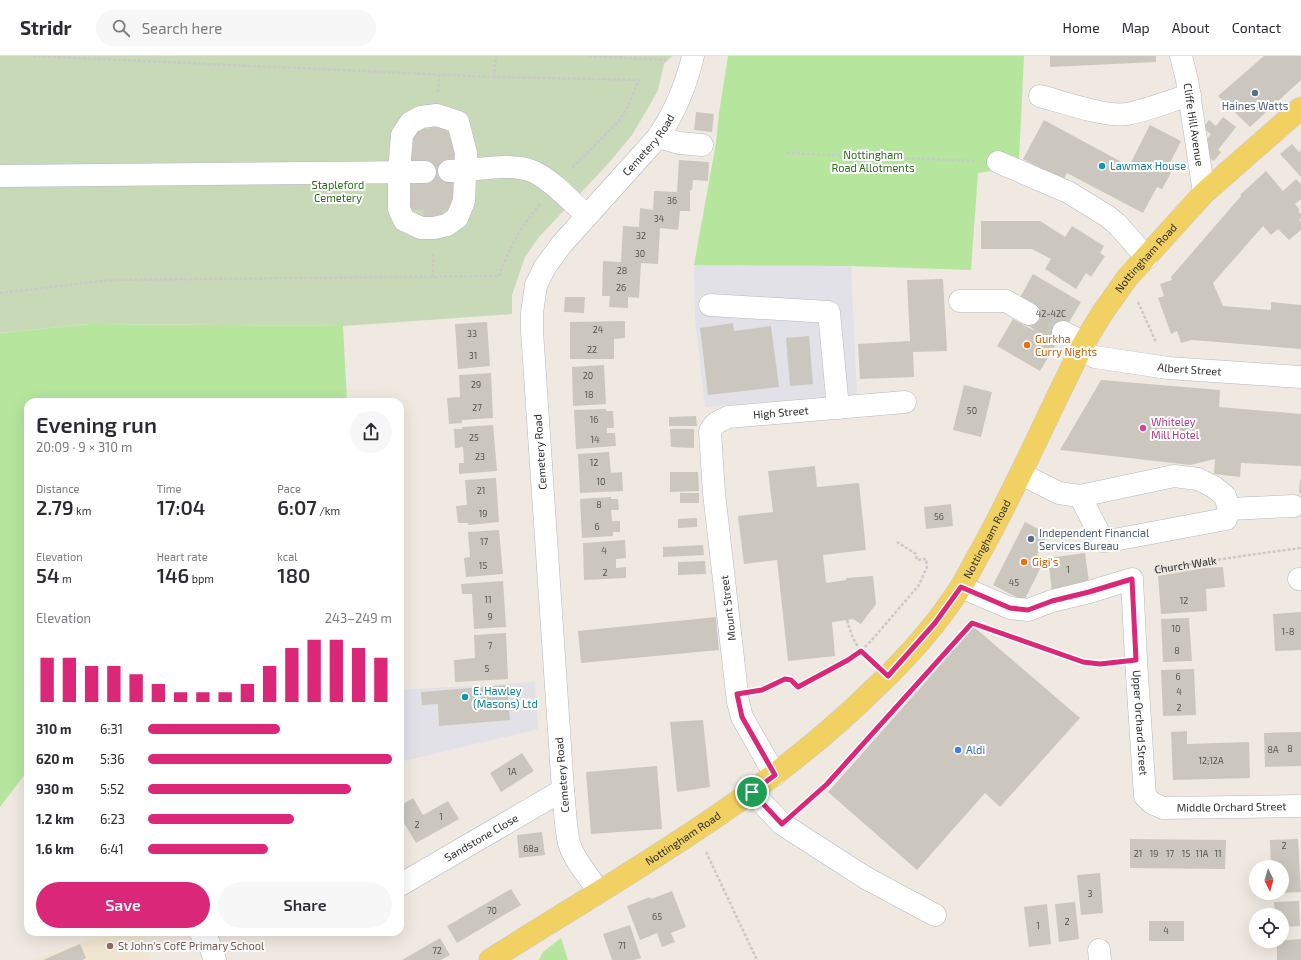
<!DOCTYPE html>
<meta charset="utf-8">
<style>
body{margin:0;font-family:"Exo 2",sans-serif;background:#f7f7f7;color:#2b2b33;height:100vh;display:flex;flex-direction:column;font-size:15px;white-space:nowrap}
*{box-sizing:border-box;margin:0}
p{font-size:13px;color:#7c7c81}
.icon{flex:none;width:22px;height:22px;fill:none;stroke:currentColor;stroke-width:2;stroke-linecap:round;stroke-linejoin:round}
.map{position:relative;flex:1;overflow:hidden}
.details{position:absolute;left:24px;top:342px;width:380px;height:538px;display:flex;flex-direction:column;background:#fff;border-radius:12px;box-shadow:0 4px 16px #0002}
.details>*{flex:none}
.needle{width:26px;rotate:175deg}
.buttons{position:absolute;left:1249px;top:804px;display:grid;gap:8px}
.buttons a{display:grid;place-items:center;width:40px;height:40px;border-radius:50%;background:#fff;box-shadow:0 4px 16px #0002;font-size:20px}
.pin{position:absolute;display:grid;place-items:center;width:34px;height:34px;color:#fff;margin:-17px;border:2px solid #fff;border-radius:50%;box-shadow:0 1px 4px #0007}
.round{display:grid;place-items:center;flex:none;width:42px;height:42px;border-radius:21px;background:#f7f7f7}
.headline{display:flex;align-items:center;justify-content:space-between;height:68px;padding:0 12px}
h1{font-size:22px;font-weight:600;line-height:30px}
.metrics{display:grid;grid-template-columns:repeat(3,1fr);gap:6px;height:68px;padding:4px 12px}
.metrics div{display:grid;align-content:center}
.metrics b{font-size:20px;font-weight:600}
.metrics small{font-size:11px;font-weight:400}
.metrics p{font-size:11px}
.chart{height:112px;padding:8px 12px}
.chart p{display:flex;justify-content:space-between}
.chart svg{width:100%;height:72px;margin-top:4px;stroke:#db2777;stroke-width:6}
.button{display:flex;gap:8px;margin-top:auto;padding:8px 12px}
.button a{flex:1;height:46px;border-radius:24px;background:#db2777;color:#fff;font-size:16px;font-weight:600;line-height:46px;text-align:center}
.button a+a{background:#f7f7f7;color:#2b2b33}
ul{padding:0 12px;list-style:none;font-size:13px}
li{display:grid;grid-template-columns:64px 48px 1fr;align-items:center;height:30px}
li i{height:10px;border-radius:5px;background:#db2777}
header{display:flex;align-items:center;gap:24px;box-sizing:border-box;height:56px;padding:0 20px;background:#fff;border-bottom:1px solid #e1e1e2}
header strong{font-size:19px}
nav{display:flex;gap:22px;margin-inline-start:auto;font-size:14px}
.search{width:280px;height:36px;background:#f7f7f7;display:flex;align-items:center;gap:10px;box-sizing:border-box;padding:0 14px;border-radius:22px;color:#7c7c81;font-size:15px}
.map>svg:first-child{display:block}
.industrial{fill:#e3e1e8}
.education{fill:#f0e6d1}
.green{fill:#b6e59e}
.cemetery{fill:#c8d9b8}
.building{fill:#cbc7bf}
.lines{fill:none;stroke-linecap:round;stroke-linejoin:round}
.minor-tunnel{stroke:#c8c4bd;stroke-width:22;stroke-dasharray:22 11;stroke-linecap:butt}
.minor-casing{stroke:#b4b7c1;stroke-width:23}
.major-casing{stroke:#c9c9c9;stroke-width:23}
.path{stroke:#c9c9c9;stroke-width:2.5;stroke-dasharray:3 2;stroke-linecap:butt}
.minor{stroke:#fff;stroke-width:22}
.major{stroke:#f2d163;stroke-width:22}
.route-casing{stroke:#fff;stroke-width:8}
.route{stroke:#db2777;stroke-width:5}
.service-dot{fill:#5c6f8a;stroke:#fff;stroke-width:1.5}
.culture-dot{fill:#0f9aa8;stroke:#fff;stroke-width:1.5}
.food-dot{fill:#e8710a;stroke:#fff;stroke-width:1.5}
.hotel-dot{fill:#d1479c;stroke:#fff;stroke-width:1.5}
.shop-dot{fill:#3f7fe0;stroke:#fff;stroke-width:1.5}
.education-dot{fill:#8d6e63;stroke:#fff;stroke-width:1.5}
.labels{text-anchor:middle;stroke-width:4;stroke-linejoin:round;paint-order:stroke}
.number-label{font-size:9px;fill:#555452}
.service-label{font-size:11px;fill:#4e5e75;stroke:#fff}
.street-label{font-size:11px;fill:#2e2e2e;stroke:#fff}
.park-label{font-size:11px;fill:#2c6e1b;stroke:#fff}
.culture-label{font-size:11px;fill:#0d838f;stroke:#fff;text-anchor:start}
.food-label{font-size:11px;fill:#c56008;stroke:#fff;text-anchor:start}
.hotel-label{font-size:11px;fill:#b23c85;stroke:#fff;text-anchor:start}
.shop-label{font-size:11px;fill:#366cbe;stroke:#fff;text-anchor:start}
.education-label{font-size:11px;fill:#785e54;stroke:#fff;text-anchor:start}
</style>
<header>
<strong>Stridr</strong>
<div class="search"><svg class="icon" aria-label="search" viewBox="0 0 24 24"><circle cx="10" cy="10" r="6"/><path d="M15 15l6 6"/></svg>Search here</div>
<nav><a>Home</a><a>Map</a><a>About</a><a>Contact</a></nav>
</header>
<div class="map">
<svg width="1301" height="904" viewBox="0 0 1301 904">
<rect width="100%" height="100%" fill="#efe9e1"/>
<path class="industrial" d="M694 209 851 210 857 339 705 351 695 264Z
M535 626 538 673 400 706V634Z"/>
<path class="education" d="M111 876H144L150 904H33Z"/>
<path class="green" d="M728 0H1024L1019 103 999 100 998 114 978 117 971 214 851 210 694 209 716 87 719 57Z
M89 268 343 270 347 346H28V714L0 751V277Z
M561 882 568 904H539L543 896Z"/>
<path class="cemetery" d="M0 0H672L664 8 658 34 652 45 632 79 607 109 539 181 525 201 512 239V258L343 270 89 268 0 277Z"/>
<path class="building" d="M1050 0H1156V6L1050 11Z
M1264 0H1301V24L1250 71 1218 40Z
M696 56 714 58 712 76 694 74Z
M1223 61 1236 71 1218 94 1221 96 1214 105 1205 98 1204 86 1211 78 1203 72 1209 64 1216 70Z
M1044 64 1129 110 1150 69 1181 85 1168 111 1173 113 1162 133 1157 131 1143 157 1067 117 1063 124 1023 103Z
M430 67H447V76H454L453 155 443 154 442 161H424V154H410L413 73H430Z
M1292 88 1299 96 1301 94V121L1280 98Z
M679 104 709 106 708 125 693 124 692 134H690V155H680L678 174 660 172 658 208 641 207 639 242 628 241V252L609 251 610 240H602L603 205 621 206 623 170 639 171 640 152 653 154 654 135 677 136Z
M1266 115 1283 135 1296 123 1301 128V143L1295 148 1300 154 1298 155 1301 158V162L1299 164 1301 166V174L1289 184 1278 173 1271 179 1263 170 1213 227 1223 250 1271 254V246L1301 249V293L1192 284 1181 287 1177 275 1171 278 1158 242 1164 240 1160 228 1172 224 1171 221 1241 140 1240 139Z
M981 165H1040L1065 181 1072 170 1104 190 1100 197 1105 200 1091 221 1086 217 1076 233 1045 213 1051 203 1032 193H981Z
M1033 218 1081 246 1040 315 997 290 1013 263 1033 274 1036 269 1026 263 1018 245Z
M943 223 947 295 913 296 914 321 860 323 858 288 910 285 907 224Z
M565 241H585L584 257 564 256Z
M625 265V282L614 283V303H570V266Z
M487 266 490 310 458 313 455 268Z
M733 267 734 275 771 270 779 331 708 339 700 272Z
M809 280 813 328 790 330 786 282Z
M604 309 606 348 573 350 572 311Z
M491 317 493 362 462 364V367L449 368 447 342 460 341 459 319Z
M1101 324 1220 334 1219 351 1301 358V410L1241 407 1240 421 1214 418 1215 403 1190 409 1060 394Z
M964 329 992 336 981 381 953 374Z
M606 353V355H613L614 372H607V377H615L616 390 576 393 574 354Z
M696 360 697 370H669V361Z
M493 369 497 415 459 418V407H464L463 391 455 392 454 373H462V371Z
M670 373H694V392L671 391Z
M609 396 611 417 622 416 623 435 580 437 578 398Z
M815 410 817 431 859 427 866 494 823 499 826 527 846 524V522L873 520 876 548 861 568 853 563 832 566 835 600 788 605 777 504 744 508 738 460 773 456 768 415Z
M670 416H698L699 435 670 436Z
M496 422 499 466 468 469V467H458L456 450 467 449 465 424Z
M1300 423H1301V437H1299Z
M680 437H699V447H680Z
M611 441V443H618L619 454H611L612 465H620V476H613V480L582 482 580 443Z
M951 448 953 470 926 473 924 451Z
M697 462V471L678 472V463Z
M1025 466 1048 478 1037 499 1045 503 1024 545 993 529Z
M499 474 503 518 466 521 464 502 470 501 468 476Z
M625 484 626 502 616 503V512L626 511V522L584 524 583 487Z
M703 489 704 499 663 501V491Z
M1085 497 1089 526 1074 528 1075 533 1052 536 1048 502Z
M705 505 706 518 678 519V506Z
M1223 511 1225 531 1206 533 1207 555 1161 558 1158 520 1205 512Z
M503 525 506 571 474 573 472 538H462L461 528Z
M1301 556V594L1275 595 1273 558Z
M716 561 719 594 581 607 578 575Z
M1189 562 1192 605 1163 606 1161 563Z
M974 571 1080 662 1000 751 985 737 917 814 828 736Z
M506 577 508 623 455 626 454 604 475 602 474 579Z
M1194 613 1196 659 1163 660 1161 614Z
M507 629 510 664 439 670 438 648 422 649 421 636Z
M703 664 710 731 677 736 670 666Z
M1187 675V688L1249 686 1250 722 1173 724 1171 676Z
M1298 676H1301V710L1265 711 1264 677Z
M522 697 534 715 501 736 490 717Z
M657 710 662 773 591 778 586 716Z
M413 742 423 759 448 745 459 763 416 787 400 760V750Z
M542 776 545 799 519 802 517 779Z
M1130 783 1226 784 1225 813 1130 812Z
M1298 783 1301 836 1282 837V811H1271L1270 784Z
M1100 817 1103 857 1081 859 1077 819Z
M511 833 521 849 457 887 447 870Z
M672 835 686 871 671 877 675 886 662 891 657 877 640 884 627 850 650 841 651 843Z
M1299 845 1300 870 1282 871V859H1275L1274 846Z
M1075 846 1079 883 1059 886 1055 848Z
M1047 848 1051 888 1029 891 1024 851Z
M1149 865H1184V885H1149Z
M630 869 641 902 634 904H612L603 878Z
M440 882 450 899 441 904H402Z
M1301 883V904H1277V885Z
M80 888 86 902 82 904H43Z"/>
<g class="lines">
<path class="minor-tunnel" d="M1029 258 1063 276"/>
<g class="minor-casing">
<g id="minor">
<path id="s2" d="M1181 0 1187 24 1204 137"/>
<path d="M1040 40C1063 46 1104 61 1127 58 1149 54 1169 45 1190 39"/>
<path d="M437 59 458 66 466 97 464 145 457 162 447 169 434 172H421L404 164 399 153V116L402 79 410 67 421 61Z"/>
<path d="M658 81 679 87 702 89"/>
<path d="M998 106 1068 136 1107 160 1117 168 1147 202"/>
<path d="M449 115C475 115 508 106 532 115 550 122 573 147 587 160"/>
<path d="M0 120 425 116"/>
<path d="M960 245H1006L1029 258"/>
<path d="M710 249 829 256 838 352"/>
<path d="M1063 276 1084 287"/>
<path id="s3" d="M1081 294 1095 301 1168 312 1301 321"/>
<path d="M1021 418 1059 437 1080 440 1174 420 1198 423 1214 431 1225 440 1229 453 1226 463 1114 484 1103 485 1080 440"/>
<path d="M1229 453 1294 450"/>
<path d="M1299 523H1301"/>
<path id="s4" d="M961 531 1010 552 1028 554 1052 545 1089 536 1132 523 1136 604 1145 740 1152 747 1163 752 1301 750"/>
<path id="s5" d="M775 719 742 661 738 646 714 437 710 376C713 367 720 365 728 361L905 346"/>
<path d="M752 736 782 768 866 822 935 859"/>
<path id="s6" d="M400 829 563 734"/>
<path id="s7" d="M599 835C590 823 573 802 569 787 565 770 565 751 563 734L532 275V257L536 229 545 211 561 189 658 81C675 56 686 30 693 0"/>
<path d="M200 876 208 885 215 904"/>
<path d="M1099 894 1100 904"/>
</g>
</g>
<g class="major-casing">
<g id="major">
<path id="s8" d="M490 904C622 820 763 743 875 632 907 602 937 568 961 531 968 519 975 505 982 493 1019 426 1049 355 1084 287L1101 259 1127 222 1204 137 1301 52"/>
</g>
</g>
<g class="path">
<path d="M33 0 494 21 639 24 628 50 619 65 571 113"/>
<path d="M589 0 668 4"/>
<path d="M494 21 496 0"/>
<path d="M438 36 439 18"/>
<path d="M787 97 974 105"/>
<path d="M433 221V196"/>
<path d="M0 237 112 224 499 220 508 197 521 173 540 148"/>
<path d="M1138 246 1156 286"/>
<path id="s1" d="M1154 514 1242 500 1301 492"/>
<path d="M847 564C852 582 856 591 870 604"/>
<path d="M762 634 785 623 791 624 798 631 848 605 857 599 871 585 919 529 927 511 926 503 917 504 916 498 897 486"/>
<path d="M801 751 827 728 972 567 1083 606 1100 608 1113 606"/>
<path d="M706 796 757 904"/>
</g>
<use href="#minor" class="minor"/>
<use href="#major" class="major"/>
</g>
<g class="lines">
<g class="route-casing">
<path id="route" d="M1132 523 1136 604 1100 608 1083 606 972 567 827 728 782 768 752 736 775 719 742 661 737 638 762 634 785 623 791 624 798 631 848 604 861 595 888 620 935 567 961 531 1010 552 1028 554 1052 545 1089 536Z"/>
</g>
<use href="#route" class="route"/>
</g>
<g class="service-dot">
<circle cx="1255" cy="37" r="4"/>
<circle cx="1031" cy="483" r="4"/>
</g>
<g class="culture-dot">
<circle cx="1102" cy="110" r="4"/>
<circle cx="465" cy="641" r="4"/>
</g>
<g class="food-dot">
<circle cx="1027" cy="289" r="4"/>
<circle cx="1024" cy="506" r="4"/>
</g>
<circle class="hotel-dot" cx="1143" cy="372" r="4"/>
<circle class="shop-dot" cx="958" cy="694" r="4"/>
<circle class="education-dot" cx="110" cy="890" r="4"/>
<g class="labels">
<g class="number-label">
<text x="672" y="148">36</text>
<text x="659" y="166">34</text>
<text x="641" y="183">32</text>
<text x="640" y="201">30</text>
<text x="622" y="218">28</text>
<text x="621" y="235">26</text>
<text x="1051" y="261">42-42C</text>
<text x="598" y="277">24</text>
<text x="472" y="281">33</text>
<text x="592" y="297">22</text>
<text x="473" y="303">31</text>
<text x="588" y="323">20</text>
<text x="476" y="332">29</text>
<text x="589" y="342">18</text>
<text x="477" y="355">27</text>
<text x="972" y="358">50</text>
<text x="594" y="367">16</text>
<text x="474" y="385">25</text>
<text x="595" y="387">14</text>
<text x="480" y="404">23</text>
<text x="594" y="410">12</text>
<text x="601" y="429">10</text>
<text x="481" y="438">21</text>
<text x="599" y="452">8</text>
<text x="483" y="461">19</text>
<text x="939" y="464">56</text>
<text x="597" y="474">6</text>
<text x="484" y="489">17</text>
<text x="604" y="498">4</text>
<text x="483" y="513">15</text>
<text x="1068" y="517">1</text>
<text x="605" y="520">2</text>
<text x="1014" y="530">45</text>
<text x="488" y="547">11</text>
<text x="1184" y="548">12</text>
<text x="490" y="564">9</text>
<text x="1176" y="576">10</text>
<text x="1288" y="579">1-8</text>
<text x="490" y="593">7</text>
<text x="1177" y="598">8</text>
<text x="487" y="616">5</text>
<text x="1178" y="624">6</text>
<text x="1179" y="639">4</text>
<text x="1179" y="655">2</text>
<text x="1290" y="696">8</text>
<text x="1273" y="697">8A</text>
<text x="1211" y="708">12;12A</text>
<text x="512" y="719">1A</text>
<text x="441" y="764">1</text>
<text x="417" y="772">2</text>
<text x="1284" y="793">2</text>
<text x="531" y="796">68a</text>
<text x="1138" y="801">21</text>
<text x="1154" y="801">19</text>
<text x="1170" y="801">17</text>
<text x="1186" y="801">15</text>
<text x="1202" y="801">11A</text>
<text x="1218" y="801">11</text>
<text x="1090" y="841">3</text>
<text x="492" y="858">70</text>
<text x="657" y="864">65</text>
<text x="1067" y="869">2</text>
<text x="1038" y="873">1</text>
<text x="1166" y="878">4</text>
<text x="622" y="893">71</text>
<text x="437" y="898">72</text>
</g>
<g class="service-label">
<text x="1255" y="54">Haines Watts</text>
<text x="1039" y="481" text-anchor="start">Independent Financial<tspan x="1039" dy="13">Services Bureau</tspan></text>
</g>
<g class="street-label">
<text dy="4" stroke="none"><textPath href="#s2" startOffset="70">Cliffe Hill Avenue</textPath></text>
<text dy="4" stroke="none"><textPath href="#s7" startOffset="797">Cemetery Road</textPath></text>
<text dy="4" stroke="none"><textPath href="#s8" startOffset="984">Nottingham Road</textPath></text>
<text dy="4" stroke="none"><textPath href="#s3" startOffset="111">Albert Street</textPath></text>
<text dy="4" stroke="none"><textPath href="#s5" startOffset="431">High Street</textPath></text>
<text transform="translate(540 396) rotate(-94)" y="4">Cemetery Road</text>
<text dy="4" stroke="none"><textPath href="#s8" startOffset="660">Nottingham Road</textPath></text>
<text dy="4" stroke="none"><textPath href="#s1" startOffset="32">Church Walk</textPath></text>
<text transform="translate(728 552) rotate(-97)" y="4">Mount Street</text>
<text dy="4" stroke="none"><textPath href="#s4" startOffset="324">Upper Orchard Street</textPath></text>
<text transform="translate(562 719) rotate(-95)" y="4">Cemetery Road</text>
<text dy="4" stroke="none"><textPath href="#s4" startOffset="488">Middle Orchard Street</textPath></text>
<text dy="4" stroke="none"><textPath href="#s6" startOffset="94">Sandstone Close</textPath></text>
<text dy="4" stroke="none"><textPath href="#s8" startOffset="228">Nottingham Road</textPath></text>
</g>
<g class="park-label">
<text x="873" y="103">Nottingham<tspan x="873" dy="13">Road Allotments</tspan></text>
<text x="338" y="133">Stapleford<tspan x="338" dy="13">Cemetery</tspan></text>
</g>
<g class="culture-label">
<text x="1110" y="114">Lawmax House</text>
<text x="473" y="639">E. Hawley<tspan x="473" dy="13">(Masons) Ltd</tspan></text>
</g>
<g class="food-label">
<text x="1035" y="287">Gurkha<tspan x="1035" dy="13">Curry Nights</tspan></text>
<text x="1032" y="510">Gigi's</text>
</g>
<g class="hotel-label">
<text x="1151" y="370">Whiteley<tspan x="1151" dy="13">Mill Hotel</tspan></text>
</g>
<g class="shop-label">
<text x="966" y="698">Aldi</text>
</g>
<g class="education-label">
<text x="118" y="894">St John's CofE Primary School</text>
</g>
</g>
</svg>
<div class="buttons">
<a><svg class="needle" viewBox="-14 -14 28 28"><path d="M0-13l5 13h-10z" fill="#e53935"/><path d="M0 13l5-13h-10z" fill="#7c7c81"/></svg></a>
<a><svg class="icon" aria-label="locate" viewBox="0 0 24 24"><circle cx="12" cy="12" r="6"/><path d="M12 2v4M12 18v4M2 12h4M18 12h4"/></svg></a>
</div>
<div class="pin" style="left:752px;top:736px;background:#1e9e55"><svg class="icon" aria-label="arrive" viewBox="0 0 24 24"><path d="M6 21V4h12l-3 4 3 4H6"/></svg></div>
<section class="details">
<div class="headline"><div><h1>Evening run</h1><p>20:09 · 9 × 310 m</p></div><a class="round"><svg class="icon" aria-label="share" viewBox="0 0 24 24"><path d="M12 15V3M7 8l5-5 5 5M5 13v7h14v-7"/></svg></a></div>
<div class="metrics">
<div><p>Distance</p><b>2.79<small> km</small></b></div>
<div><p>Time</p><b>17:04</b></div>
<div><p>Pace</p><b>6:07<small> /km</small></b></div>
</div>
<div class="metrics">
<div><p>Elevation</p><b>54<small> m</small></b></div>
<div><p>Heart rate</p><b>146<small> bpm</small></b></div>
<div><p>kcal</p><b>180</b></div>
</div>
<div class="chart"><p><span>Elevation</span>243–249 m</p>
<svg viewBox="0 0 160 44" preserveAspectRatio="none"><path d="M5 44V17M15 44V17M25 44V22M35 44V22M45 44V27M55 44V33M65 44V38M75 44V38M85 44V38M95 44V33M105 44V22M115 44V11M125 44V6M135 44V6M145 44V11M155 44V17"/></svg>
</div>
<ul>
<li><b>310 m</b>6:31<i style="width:54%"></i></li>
<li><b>620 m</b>5:36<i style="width:100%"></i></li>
<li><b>930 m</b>5:52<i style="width:83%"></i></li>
<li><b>1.2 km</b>6:23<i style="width:60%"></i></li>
<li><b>1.6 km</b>6:41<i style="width:49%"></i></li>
</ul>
<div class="button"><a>Save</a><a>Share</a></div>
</section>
</div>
